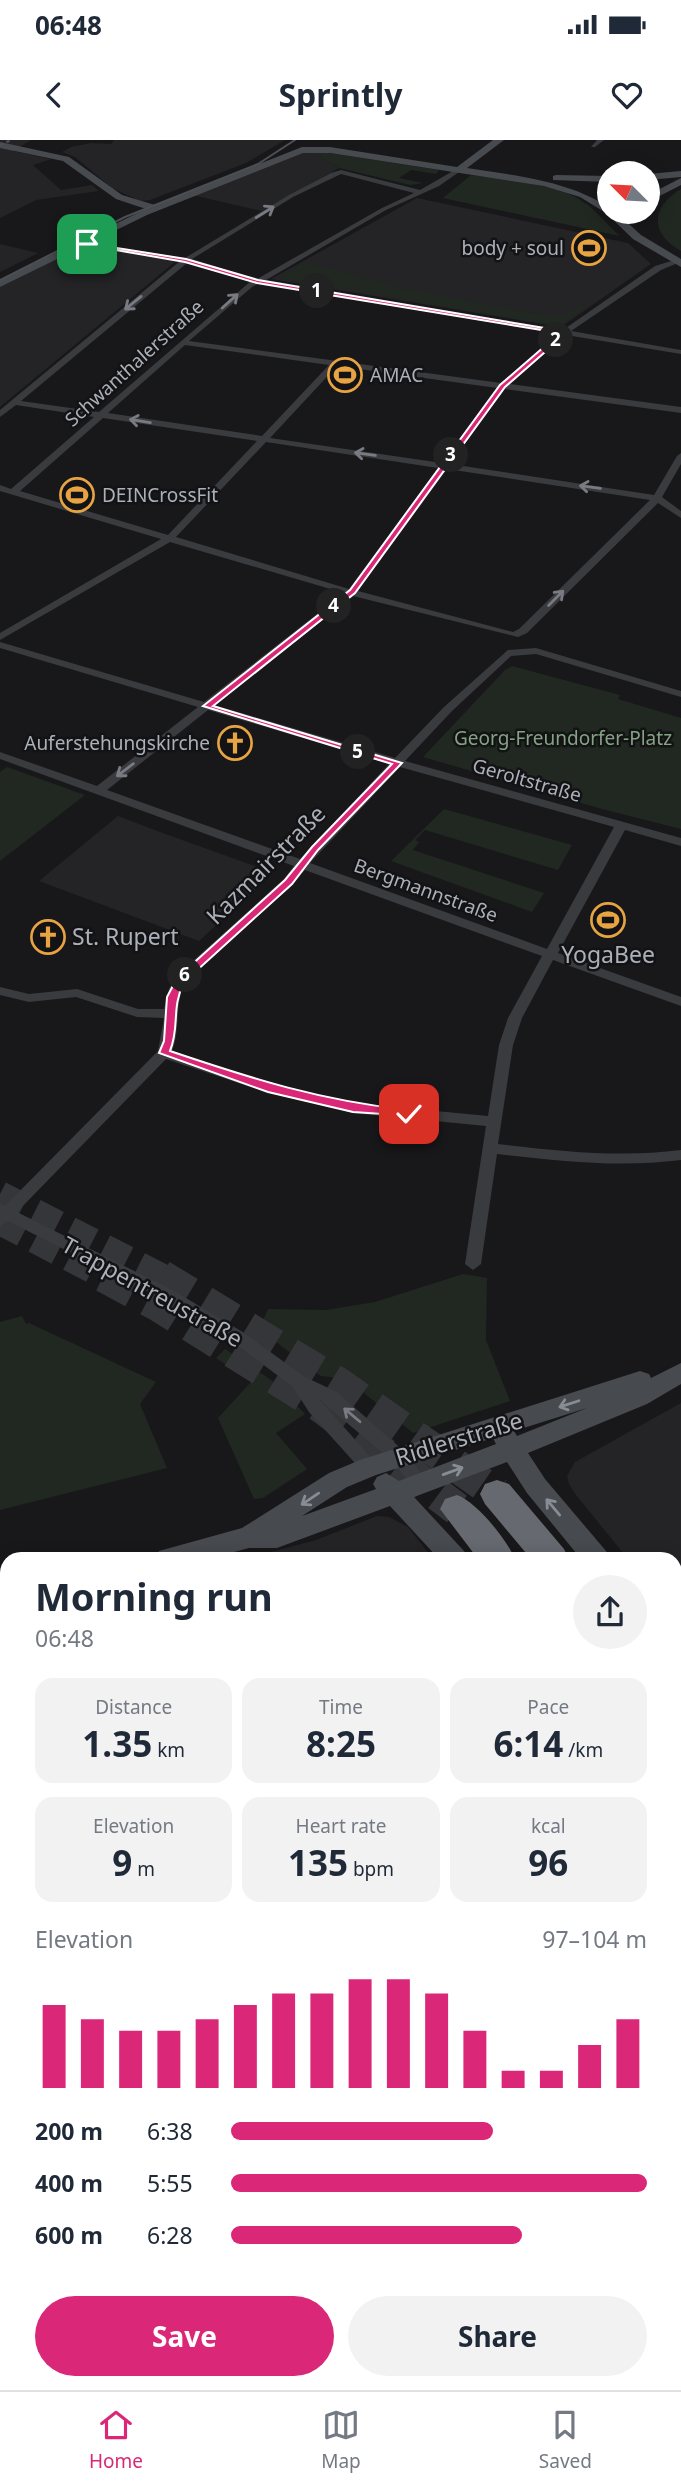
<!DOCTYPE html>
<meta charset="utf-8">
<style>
body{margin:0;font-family:"Noto Sans",sans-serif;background:#f2f2f3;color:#1f2937;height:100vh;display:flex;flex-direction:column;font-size:26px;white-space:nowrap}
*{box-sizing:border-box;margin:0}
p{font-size:23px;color:#747a83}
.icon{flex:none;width:38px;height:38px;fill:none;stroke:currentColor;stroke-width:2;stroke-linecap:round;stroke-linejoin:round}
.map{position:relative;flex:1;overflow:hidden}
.sheet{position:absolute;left:0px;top:1412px;width:682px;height:838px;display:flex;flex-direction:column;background:#fff;border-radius:21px 21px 0 0;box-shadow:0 4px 18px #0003}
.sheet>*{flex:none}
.needle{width:46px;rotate:294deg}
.controls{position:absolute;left:597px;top:21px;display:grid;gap:14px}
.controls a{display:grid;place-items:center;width:63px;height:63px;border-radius:50%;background:#fff;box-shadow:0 4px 18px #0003;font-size:35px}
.pin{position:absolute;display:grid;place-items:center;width:60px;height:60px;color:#fff;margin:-30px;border-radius:14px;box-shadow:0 4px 10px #0006}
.km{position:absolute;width:35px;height:35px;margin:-18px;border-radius:50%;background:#222;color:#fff;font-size:19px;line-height:35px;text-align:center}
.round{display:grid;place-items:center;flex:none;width:74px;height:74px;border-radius:37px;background:#f2f2f3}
.summary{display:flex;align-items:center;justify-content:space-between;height:119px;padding:0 35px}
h1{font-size:38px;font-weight:700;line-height:52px}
.figures{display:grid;grid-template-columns:repeat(3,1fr);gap:10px;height:119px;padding:7px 35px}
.figures div{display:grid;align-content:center;border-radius:18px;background:#f2f2f3;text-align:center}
.figures b{font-size:35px;font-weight:700}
.figures small{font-size:19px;font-weight:400}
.figures p{font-size:19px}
.chart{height:196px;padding:14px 35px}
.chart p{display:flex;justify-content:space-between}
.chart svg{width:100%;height:126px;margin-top:7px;stroke:#db2777;stroke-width:6}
.cta{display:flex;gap:14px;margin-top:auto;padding:14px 35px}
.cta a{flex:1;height:80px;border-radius:42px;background:#db2777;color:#fff;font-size:28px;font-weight:700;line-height:80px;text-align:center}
.cta a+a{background:#f2f2f3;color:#1f2937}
ul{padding:0 35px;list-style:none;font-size:23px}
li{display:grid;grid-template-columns:112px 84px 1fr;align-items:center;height:52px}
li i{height:18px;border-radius:9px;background:#db2777}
.status{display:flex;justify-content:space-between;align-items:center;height:49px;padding:0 35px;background:#fff;direction:ltr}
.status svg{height:19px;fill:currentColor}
header{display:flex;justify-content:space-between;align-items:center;height:91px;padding:0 35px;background:#fff;font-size:32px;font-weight:700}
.tabs{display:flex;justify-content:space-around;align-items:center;height:98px;border-top:2px solid #e0e1e3;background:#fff;font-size:19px;color:#747a83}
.tabs a{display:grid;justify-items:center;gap:4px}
.tabs .selected{color:#db2777}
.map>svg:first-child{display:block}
.built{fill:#242427}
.green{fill:#202821}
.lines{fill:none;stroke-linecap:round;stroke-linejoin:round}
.highway-tunnel-far1{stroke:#35363a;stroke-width:26;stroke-dasharray:26 13;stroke-linecap:butt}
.highway-tunnel{stroke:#35363a;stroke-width:33;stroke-dasharray:33 17;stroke-linecap:butt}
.street{fill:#393b3f;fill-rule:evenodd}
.secondary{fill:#474a4f;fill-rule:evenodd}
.highway{fill:#666970;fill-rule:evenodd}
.tram{stroke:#4c4f54;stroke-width:2}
.rail-far1{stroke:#4c4f54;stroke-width:2.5;stroke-dasharray:3.5 3.5;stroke-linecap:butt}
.rail{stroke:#4c4f54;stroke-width:8;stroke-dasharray:12 10;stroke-linecap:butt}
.oneway{stroke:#787b82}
.oneway2{stroke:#888c94}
.route{fill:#db2777;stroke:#fff;stroke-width:2}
.labels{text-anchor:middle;stroke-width:5;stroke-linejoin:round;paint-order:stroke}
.far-poi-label{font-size:19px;fill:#abb0b9;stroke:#131315;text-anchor:end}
.far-street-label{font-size:19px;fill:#abb0b9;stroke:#131315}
.far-park-label{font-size:19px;fill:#84a383;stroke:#131315}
.street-label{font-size:23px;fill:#abb0b9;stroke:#131315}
.poi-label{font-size:23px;fill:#abb0b9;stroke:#131315;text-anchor:start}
</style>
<div class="status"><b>06:48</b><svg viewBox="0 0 49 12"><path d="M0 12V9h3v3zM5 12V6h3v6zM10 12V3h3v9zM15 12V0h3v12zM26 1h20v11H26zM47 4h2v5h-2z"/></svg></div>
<header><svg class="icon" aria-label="back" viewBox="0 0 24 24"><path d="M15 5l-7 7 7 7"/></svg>Sprintly<svg class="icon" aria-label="heart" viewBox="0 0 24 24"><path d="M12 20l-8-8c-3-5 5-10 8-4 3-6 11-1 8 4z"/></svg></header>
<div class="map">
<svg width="681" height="2250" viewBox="0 0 681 2250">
<rect width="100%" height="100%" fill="#18181a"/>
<path class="built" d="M0 0H31L13 11 51 19 33 25 61 50 92 45 99 51 36 60 0 78Z
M114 0H285L246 23 150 60 140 61 112 48 75 17 62 12 71 7 91 3 111 4Z
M312 11 339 28 262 71 192 55 294 14Z
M417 58 628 103 651 124 561 187 271 139Z
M0 104 38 113 0 132Z
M82 105 176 121 0 267V147Z
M118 676 160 692 266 730 250 745 257 748 199 801 39 741Z
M681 1263V1492L676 1483V1419H628L576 1355 569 1344 567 1336 575 1322Z
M377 1376 389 1377 408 1387 433 1419H245L316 1400Z
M7 1484V2244H676V2077L681 2090V2250H0V1486Z"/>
<path class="green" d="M322 12 439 30 436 34 411 30 399 38 423 43 410 45 339 28 315 13Z
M471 35C508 40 557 42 588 65 599 74 609 86 620 96L443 58Z
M681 49V111C649 93 651 67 681 49Z
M305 123 357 135 356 137 388 142 386 145 547 176 566 175 579 165 586 166 559 186 278 138Z
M512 526 620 555 618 559 681 578V689L602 669 423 617 505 530Z
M7 627 85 655 0 721V632Z
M444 669 572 705 558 730 425 690 415 700 419 702 413 710 544 753 532 772 391 721Z
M463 1134 487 1138 486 1200 510 1261 413 1293 347 1239 321 1236 259 1189 268 1169 326 1170 375 1162Z
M22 1176 26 1184 29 1183 156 1242 140 1264 167 1328 0 1370V1182Z
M225 1209 274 1242 305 1274 276 1293 307 1329 263 1358 254 1359 218 1278 251 1242 216 1218Z
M681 2007V2143L676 2131V2010Z"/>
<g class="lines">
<path class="highway-tunnel-far1" d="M0 1054 165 1138
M0 1082 107 1138"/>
<path class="highway-tunnel" d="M104 1136 158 1165 322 1267 457 1369
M161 1136 339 1244 497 1354"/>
<path class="street" d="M597 0H604L595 7H591Z
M460 27 462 30 439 46 386 70 266 140 563 190 655 126 678 119V123L661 130 571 191 681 210V214L566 195 510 244 681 267V273L505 249 450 324 654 355 677 316 681 313V324L662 357 681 371V378L658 363 527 493 518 497 353 456 214 565 395 618 444 567 508 510 536 508 681 551V557L536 514 511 516 452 571 405 621 681 698V706L625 690 558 813 681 857V866L553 820 522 878 513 905 498 1004C559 1011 620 1018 681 1010V1020C619 1028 558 1021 497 1014L481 1124 473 1130 465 1124 486 986 353 973 263 951 166 919 17 1072 176 1152 241 1191 305 1237 337 1252 405 1312 429 1343 426 1348 420 1350 414 1348 393 1322 319 1259 375 1322 378 1327 375 1332 369 1334 363 1332 309 1272 293 1247 229 1199 164 1160 8 1081 0 1086V1064L5 1066 158 911 164 878 137 877 76 857 29 862 0 855V847L29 854 77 849 138 869H164L169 849 175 837 284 739 294 726 0 619V612L97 646 198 567 0 508V502L204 562 344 453 170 402 0 500V493L161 399 0 351V345L11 349 94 277 16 265 0 277V270L180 121 81 105 78 101 185 118 289 55 331 33 341 30 420 50ZM341 34 414 53 382 68 257 139 192 119 293 57ZM187 123 251 141 99 272 21 261ZM259 143 558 194 501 243 189 201 252 147ZM185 205 329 225 262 296 108 273ZM337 226 497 248 442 323 270 298ZM103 278 257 301 168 395 20 351ZM266 302 438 328 349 449 176 397ZM447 329 650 360 519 489 513 492 358 451ZM208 570 377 620 389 624 300 719 107 650ZM400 627 614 687 547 809 310 723ZM305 730 542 816 508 878 499 905 488 976 353 963 271 944 172 911C181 889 174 864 185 842L292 745Z"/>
<path class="secondary" d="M493 0H504L467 28C517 36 565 40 609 67V72H616L641 95 681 119V127L633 99 606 73 580 57 544 46 330 13H303L147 75 0 147V140L146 69 116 59 63 21 0 8V2L69 17 122 55 155 65 302 7H330L457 27Z
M681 31V37L648 40V34Z
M556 35 609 36V42L553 40V36Z
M681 38V45L648 62V55Z
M681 1223V1244L647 1264 528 1313 545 1339 606 1411 610 1419H581L527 1353 507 1322 414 1357 464 1411 468 1419H439L390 1366 277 1408H249L208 1419H155L159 1411 242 1388 329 1333 360 1320 640 1231 649 1234 651 1238ZM587 1268 517 1296 514 1291ZM493 1298 496 1304 399 1341 386 1333 377 1337 373 1344 376 1349 302 1376 347 1347 376 1335Z
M7 1452V1476L0 1478V1454Z
M676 1526 681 1528V1562L676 1560Z
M676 1794 681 1797V1838L676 1835Z
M676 1847 681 1849V1897L676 1895Z"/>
<path class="highway" d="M497 1340 509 1344 564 1409 569 1419H531L485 1364 480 1354 485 1344Z
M457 1355C477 1362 507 1400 515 1419H478L440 1369 445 1359Z
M676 1605 681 1607V1652L676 1650Z
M676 1693 681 1695V1742L676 1740Z"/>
<path class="tram" d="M0 140 125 77 258 24 295 0"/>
<path class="rail-far1" d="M0 5 11 0"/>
<path class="rail" d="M676 1666 681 1665
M676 1706 681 1704
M676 1737 681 1735
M676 1754 681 1752
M676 1775 681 1773
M676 1792 681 1790
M676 1815 681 1813
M0 1919 7 1917
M0 1963 7 1960
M0 1994 7 1992
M0 2014 7 2011
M0 2035 7 2033
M0 2057 7 2054
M0 2082 7 2079"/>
</g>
<defs><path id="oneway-shaft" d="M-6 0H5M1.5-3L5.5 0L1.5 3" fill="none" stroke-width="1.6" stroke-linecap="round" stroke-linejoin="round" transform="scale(1.75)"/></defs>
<g class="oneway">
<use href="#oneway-shaft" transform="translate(265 72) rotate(-32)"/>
<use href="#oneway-shaft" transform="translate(230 161) rotate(-42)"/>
<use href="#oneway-shaft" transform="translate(133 163) rotate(141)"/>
<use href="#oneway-shaft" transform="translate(140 281) rotate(-171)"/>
<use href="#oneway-shaft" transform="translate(365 314) rotate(-172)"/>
<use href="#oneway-shaft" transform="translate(590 347) rotate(-172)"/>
<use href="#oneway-shaft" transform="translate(556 458) rotate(-45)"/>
<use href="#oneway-shaft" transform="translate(125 630) rotate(143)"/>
<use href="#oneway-shaft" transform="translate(352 1275) rotate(-140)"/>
</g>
<g class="oneway2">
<use href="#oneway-shaft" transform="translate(569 1264) rotate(162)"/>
<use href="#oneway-shaft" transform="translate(453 1331) rotate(-20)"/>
<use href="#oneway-shaft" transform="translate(310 1359) rotate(146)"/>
<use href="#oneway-shaft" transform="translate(553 1367) rotate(-130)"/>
</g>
<path class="route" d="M85 103 186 119 258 140 568 192 505 247 355 453 213 566 402 623 318 710 292 744 184 842C171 868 180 887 170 911 253 939 322 961 409 970L415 974 413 976 353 972 268 952 159 913 164 901 167 857 177 838 285 740 312 707 392 624 203 566 350 450 500 245 560 193 257 143 185 122 87 105Z"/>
<defs>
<g id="stadium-ring" transform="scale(1.75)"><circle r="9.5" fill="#131315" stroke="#e8a443" stroke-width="1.5"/><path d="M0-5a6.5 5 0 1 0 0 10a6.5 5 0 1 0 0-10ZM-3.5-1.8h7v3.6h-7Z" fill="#e8a443"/></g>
<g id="church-ring" transform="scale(1.75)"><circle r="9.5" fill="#131315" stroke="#e8a443" stroke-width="1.5"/><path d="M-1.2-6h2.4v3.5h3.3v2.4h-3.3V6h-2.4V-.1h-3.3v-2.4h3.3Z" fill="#e8a443"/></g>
</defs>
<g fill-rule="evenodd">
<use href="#stadium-ring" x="589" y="108"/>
<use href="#stadium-ring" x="345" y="235"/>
<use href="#stadium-ring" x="77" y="355"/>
<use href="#church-ring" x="235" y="603"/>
<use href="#stadium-ring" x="608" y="780"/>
<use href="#church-ring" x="48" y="797"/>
</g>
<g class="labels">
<g class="far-poi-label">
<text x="564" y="115">body + soul</text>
<text x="370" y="242" text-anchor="start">AMAC</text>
<text x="102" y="362" text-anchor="start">DEINCrossFit</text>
<text x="210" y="610">Auferstehungskirche</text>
</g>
<g class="far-street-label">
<text transform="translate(134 223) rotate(-42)" y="7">Schwanthalerstraße</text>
<text transform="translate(527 640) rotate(16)" y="7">Geroltstraße</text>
<text transform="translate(426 750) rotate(20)" y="7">Bergmannstraße</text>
</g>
<g class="far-park-label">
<text x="563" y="605">Georg-Freundorfer-Platz</text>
</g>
<g class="street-label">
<text transform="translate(266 725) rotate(-45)" y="8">Kazmairstraße</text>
<text transform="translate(152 1152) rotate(29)" y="8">Trappentreustraße</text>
<text transform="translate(459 1299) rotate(-17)" y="8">Ridlerstraße</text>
</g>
<g class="poi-label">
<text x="72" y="805">St. Rupert</text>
<text x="608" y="823" text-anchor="middle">YogaBee</text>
</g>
</g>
</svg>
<div class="controls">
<a><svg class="needle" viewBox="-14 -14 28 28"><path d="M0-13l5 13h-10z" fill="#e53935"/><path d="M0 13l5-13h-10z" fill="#747a83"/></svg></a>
</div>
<div class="pin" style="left:87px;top:104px;background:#1e9e55"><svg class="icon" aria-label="arrive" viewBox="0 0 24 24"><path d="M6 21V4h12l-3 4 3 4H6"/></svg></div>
<div class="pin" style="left:409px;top:974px;background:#d93025"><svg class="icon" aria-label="check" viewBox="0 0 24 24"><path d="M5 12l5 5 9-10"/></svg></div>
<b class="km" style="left:317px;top:151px">1</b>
<b class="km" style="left:556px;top:200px">2</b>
<b class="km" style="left:451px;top:315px">3</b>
<b class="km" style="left:334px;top:466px">4</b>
<b class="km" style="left:358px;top:612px">5</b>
<b class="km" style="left:185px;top:835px">6</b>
<section class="sheet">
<div class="summary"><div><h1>Morning run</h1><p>06:48</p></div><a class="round"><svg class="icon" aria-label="share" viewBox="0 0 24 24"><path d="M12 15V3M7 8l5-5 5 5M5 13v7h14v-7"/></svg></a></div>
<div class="figures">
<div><p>Distance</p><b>1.35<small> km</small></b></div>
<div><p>Time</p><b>8:25</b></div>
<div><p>Pace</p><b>6:14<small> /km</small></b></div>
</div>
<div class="figures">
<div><p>Elevation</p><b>9<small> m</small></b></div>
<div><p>Heart rate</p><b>135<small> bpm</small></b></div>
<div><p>kcal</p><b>96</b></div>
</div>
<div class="chart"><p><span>Elevation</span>97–104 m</p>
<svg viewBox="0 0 160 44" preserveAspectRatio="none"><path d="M5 44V15M15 44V20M25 44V24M35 44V24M45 44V20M55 44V15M65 44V11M75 44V11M85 44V6M95 44V6M105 44V11M115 44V24M125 44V38M135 44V38M145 44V29M155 44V20"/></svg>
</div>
<ul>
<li><b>200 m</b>6:38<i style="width:63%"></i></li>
<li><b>400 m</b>5:55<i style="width:100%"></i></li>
<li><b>600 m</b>6:28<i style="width:70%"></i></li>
</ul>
<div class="cta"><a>Save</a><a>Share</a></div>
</section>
</div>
<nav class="tabs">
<a class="selected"><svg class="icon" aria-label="home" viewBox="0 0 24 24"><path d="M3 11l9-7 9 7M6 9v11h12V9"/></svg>Home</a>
<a><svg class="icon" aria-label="map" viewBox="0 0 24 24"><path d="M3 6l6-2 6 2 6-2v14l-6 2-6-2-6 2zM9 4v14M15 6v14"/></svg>Map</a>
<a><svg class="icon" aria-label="saved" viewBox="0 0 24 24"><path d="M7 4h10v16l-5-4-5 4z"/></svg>Saved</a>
</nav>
